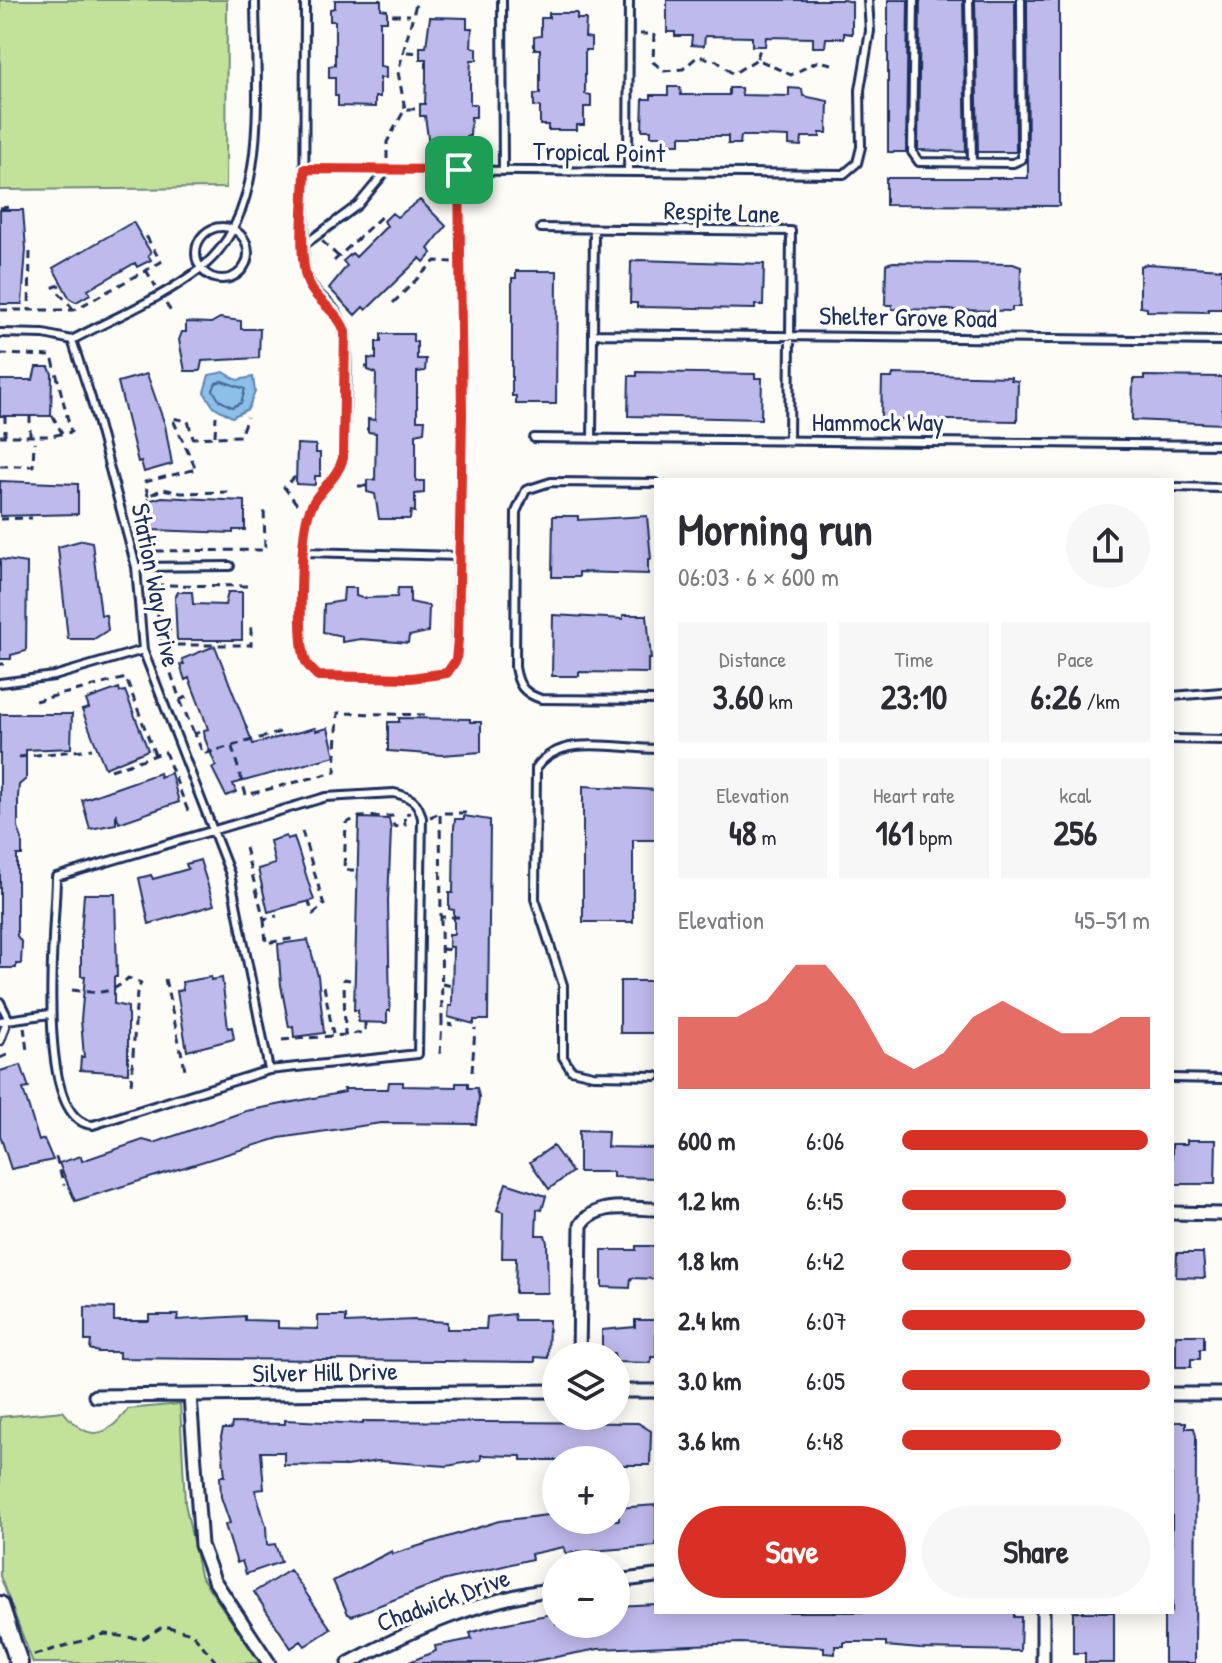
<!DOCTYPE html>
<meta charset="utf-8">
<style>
body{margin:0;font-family:"Patrick Hand",sans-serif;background:#f7f7f7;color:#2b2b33;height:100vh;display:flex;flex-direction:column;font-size:30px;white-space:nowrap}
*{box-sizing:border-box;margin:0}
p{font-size:26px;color:#7c7c81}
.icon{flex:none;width:44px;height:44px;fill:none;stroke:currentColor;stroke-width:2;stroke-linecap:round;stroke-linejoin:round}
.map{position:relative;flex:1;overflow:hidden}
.drawer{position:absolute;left:654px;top:478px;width:520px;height:1136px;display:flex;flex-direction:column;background:#fff;border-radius:0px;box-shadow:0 4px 20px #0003}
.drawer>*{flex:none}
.fabs{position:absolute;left:542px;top:1342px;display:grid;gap:16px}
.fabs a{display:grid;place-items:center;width:88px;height:88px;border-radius:50%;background:#fff;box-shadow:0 4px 20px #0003;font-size:40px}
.pin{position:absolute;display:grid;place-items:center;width:68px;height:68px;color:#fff;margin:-34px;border-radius:16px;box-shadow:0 4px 12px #0006}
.round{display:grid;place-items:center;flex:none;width:84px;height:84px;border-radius:42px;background:#f7f7f7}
.summary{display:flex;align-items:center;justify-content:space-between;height:136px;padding:0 24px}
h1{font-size:44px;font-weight:700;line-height:60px}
.metrics{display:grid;grid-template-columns:repeat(3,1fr);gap:12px;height:136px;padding:8px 24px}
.metrics div{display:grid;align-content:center;border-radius:0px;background:#f7f7f7;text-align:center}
.metrics b{font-size:34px;font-weight:700}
.metrics small{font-size:22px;font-weight:400}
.metrics p{font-size:22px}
.chart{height:224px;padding:16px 24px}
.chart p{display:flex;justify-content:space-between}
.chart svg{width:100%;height:144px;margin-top:8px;fill:#d93025;opacity:.7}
.button{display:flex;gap:16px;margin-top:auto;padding:16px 24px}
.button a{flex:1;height:92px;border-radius:48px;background:#d93025;color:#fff;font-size:32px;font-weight:700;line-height:92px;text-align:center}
.button a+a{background:#f7f7f7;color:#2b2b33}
ul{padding:0 24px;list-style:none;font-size:26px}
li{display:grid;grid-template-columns:128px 96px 1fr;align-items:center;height:60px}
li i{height:20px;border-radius:10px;background:#d93025}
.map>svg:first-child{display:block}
.green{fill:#c2e29a;stroke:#6e887c;stroke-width:2}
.water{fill:#8cbfe9;stroke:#5f85b1;stroke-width:2}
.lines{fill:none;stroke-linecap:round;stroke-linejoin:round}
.shore{stroke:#486996;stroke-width:2}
.building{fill:#bfbaec;stroke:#1b2f5e;stroke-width:2}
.lane-casing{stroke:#1b2f5e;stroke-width:12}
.street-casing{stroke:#1b2f5e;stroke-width:17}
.secondary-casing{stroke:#1b2f5e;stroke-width:22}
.path{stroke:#1b2f5e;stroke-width:3;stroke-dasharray:8 6;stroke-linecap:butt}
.lane{stroke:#fdfcf7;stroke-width:6}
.street{stroke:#fdfcf7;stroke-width:11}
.secondary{stroke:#fdfcf7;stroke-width:16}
.route-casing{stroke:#fff;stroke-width:16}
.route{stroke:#d93025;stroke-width:10}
.labels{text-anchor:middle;stroke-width:7;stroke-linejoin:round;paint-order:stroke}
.street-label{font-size:26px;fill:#1b2f5e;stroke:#fdfcf7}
</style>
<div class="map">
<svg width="1222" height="1663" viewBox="0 0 1222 1663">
<rect width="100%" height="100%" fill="#fdfcf7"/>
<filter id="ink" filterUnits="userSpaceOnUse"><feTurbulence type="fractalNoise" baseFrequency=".0125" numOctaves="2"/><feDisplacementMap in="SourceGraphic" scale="16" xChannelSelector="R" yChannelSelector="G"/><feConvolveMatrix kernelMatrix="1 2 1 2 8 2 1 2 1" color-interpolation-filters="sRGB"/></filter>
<g filter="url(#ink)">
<path class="green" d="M0 0H227L226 188 0 190Z
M180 1404 185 1503 200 1575 260 1663H33L0 1576V1417L63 1411C87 1442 106 1439 128 1409Z"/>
<path class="water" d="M224 372 237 380 253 377 255 392 248 409 232 417 213 406 204 392 209 375Z"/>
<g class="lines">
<path class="shore" d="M222 381 245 389 241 403 232 407 219 400 213 390 216 383Z"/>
</g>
<path class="building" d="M335 0H381V9L387 10V21H380V66L386 67V78H380V97H375V107L338 106V96H335V78H329V66L335 65V21H330V9L335 8Z
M667 0H845L852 2V34L844 33V38H826L825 47H813V38L766 37 765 46H752V37L705 36 704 46 691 45 692 36H675V32H667Z
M888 0H908L906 152H888Z
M920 0H963L966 152 918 150Z
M975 0H1015L1016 152H978Z
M1027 0H1059V206L886 205V178H1028Z
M549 13H577V19H586L585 37 591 38V50H585V94L591 95V107H584V125H577V130H548V125H540V107L534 106V94H540V49H534V37L541 36V18H549Z
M430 17 467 18V28H472L471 47 477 48V60H471L470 78V104H476V117H471L470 136H466V146L429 145 425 116H420V104H425L426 78V59H420V47H426Z
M668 87H680L681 95H729V88H741L742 95 789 96V88L802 89 803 96 828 101 827 133H820V137H802L801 146 789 145V137L759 136H741L740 144H728V136H680V144H667V136H651V130H642L643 99H651V95H668Z
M420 200 446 226 428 249 432 253 424 262 420 258 366 310 363 307 355 315 329 288 347 266 343 261 352 253 356 257 387 226 384 221 392 213 397 217Z
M0 210H23L26 249 22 304H0Z
M133 222 151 253 148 255 151 260 137 267 135 263 88 290 90 294 76 302 70 299 53 268Z
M638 260 764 264 763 305H755V309L637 307V303H630L631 262Z
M893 262 1013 264 1021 267 1020 307H1012V311L892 309V305H885L886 264Z
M1147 264 1222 269V309H1208V312L1147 311V308L1140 307V266Z
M516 271H557L556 404H516V396H512V278H516Z
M220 318 241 321V329H260L259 358 202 361 200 371H185L179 340 182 332H186V322L211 323Z
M381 334H413V342H417V359H426L425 371 417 372V420H425L424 432 416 434V481H424V493L415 494V512L411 511 410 519H379L375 494 367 492V480H375L376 433 368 432V419L375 420 376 373 368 370V358L376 359V342H381Z
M36 367H49L52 374 51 416H0V380H33Z
M637 372 755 374V378H762L761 419 628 416 629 376H637Z
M147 374 165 425 172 464 144 472 141 461 138 462 118 382Z
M893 374 1011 377V380L1018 381 1017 421 881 419 882 378H892Z
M1144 376 1222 377V424L1132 420 1133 379H1144Z
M297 444 316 445V453H320V476H315V485L296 484Z
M0 481 78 484V514L0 516Z
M162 497 245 501V530H233V533L151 530V500Z
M553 516H578V520L647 516 651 559H648V574L579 572V577H552Z
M83 540 92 542 101 615H106L108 630 94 639H68L58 547Z
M0 559 27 563 26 651 11 655V659H0Z
M344 588H356V596L362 598 397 597 398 588H410V602L429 606 428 632 409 636 408 643 361 639 342 642V636L323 632 324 604 343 601Z
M178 592H192L193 604 225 605 228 592H242V640H177L175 598Z
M553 615 623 619V615H647L651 659H648V673L579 672V676H552Z
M215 646 253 744 315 728 316 731 328 728 335 756 233 784 236 792 226 796 212 768 216 766 205 739 204 730 208 729 204 717 189 678 185 680 180 665 184 664 182 659Z
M119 688 120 692 125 691 148 750 105 768 82 710 89 708 86 700Z
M0 714H72L71 748 26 750V779L19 785 18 797V828L22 839V855H17V936L22 943 21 964H16V968H0Z
M399 718 470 719V722H481V752L442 755 388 751V722H399Z
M159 773 160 777 171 773 179 802 119 823 116 813V824L90 829 82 800Z
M583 786 656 790V840H633V922H583Z
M464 816 490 820 488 1020H474V1024L448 1017 449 1006H452L453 947H449V934H454V910L449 909V893H453L454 828 455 819H464Z
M359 818 389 819 391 830 388 901 390 1011H387V1023L358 1022V1010H354Z
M286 836 287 839 294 837 314 900 268 912 258 869 275 864 270 841Z
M200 860 214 905 149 924 139 878 151 875 153 879 188 869 186 864Z
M84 894H115L117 977H114V1004L128 1007V1073L80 1070 81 1057H84L81 1020 85 976H81V934Z
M308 940 318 976 324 1033 294 1037 293 1026 289 1027 281 985 278 944Z
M211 977V980L222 978 228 1028 232 1027 234 1039 187 1051 177 991 183 990 182 982Z
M620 981H656V1033H620Z
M21 1065 29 1088 23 1089 39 1141 44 1139 53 1160 11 1169 0 1135V1071Z
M389 1082H403V1086L456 1087V1083H468V1088H477L479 1097 476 1124 381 1123 279 1138 75 1201 59 1163 81 1156 82 1161 143 1140 154 1143 246 1111 345 1092 344 1089H388Z
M579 1130 608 1131 607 1147 656 1148V1178L613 1177V1172H579Z
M1187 1140H1216L1215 1184H1172V1144H1187Z
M553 1146 572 1172 549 1189 530 1162Z
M506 1183 546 1196 542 1210 537 1209 536 1235H545L547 1243 548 1293H515L516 1258H502L503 1212 497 1210Z
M636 1246H656V1279L631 1278 630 1288 602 1287V1250H636Z
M1177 1253H1203L1205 1278 1176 1277Z
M85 1307 114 1308V1321H149V1315H178L177 1320 245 1316V1320L278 1321V1328L318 1329V1316H346V1323L414 1320 447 1322V1329H486L487 1317 514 1314 515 1320H549L548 1358 535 1357V1362L119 1358V1352H98L90 1349 91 1341H85Z
M635 1320H656V1357H651V1363L616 1362 614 1353H602V1330L635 1327Z
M1176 1335H1204V1349H1200V1359H1191V1367H1176Z
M285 1420 363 1424V1421L638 1423 651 1431 650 1465H616V1460H521V1456L481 1455V1460L447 1466 378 1461 346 1466 284 1465V1452H261L264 1489 255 1490 266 1526 267 1545 275 1544 281 1562 246 1574 242 1561 237 1563 225 1525 230 1523 221 1497 220 1476H225L221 1437 223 1429H231L232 1423 285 1424Z
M1172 1422H1186V1428H1194L1196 1436 1195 1663H1164V1612H1172Z
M656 1505V1546L565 1553 564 1547 531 1554 532 1559 442 1581 352 1616 348 1614 333 1581 392 1551 393 1554 499 1521 556 1514V1520H619L618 1508Z
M290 1570 331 1629 305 1646 301 1641 291 1648 254 1592Z
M655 1604V1612H1014V1617H1021L1020 1651 920 1649 886 1646V1642H844V1646H835V1654L824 1653V1647L740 1643 598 1649 524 1663H407L436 1651 435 1646 472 1639 470 1633 493 1626 556 1613V1624H616V1606Z
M1073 1612H1114V1663H1085V1653H1073Z"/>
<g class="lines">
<g class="lane-casing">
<path id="lane" d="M305 0 304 266C311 299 330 296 341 321 352 344 343 428 343 458 337 481 314 492 308 515 301 538 297 641 306 662 308 667 313 671 318 676L411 678 447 673 456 660 462 415 459 170
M502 0 503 171
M914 0 912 152 919 162 1013 163 1022 159 1021 0
M969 0 972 163
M305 169 844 174 857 163 861 147 860 90 870 31 868 0
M628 172 629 0
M196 253a26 26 0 1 1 52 0a26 26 0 1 1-52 0Z
M541 228 791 231 789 442
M304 245 358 205 387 170
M0 333 44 334 72 340
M593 334 1222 341
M72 340 91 398 136 567 143 650 230 874 269 1070
M72 340C115 317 163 298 201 268 273 212 255 81 255 0
M534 438 1222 445
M592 439 594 229
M656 483 551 482 526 490 516 512 515 667C518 685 523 693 541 699L656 700
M1172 487 1222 488
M304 552 459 556
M136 567 230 566
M0 683 54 676 143 650
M1172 696 1222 692
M1172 739 1222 740
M656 749C617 749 561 732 536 768L535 899 563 985V1057L571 1070 593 1075 656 1076
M394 793C411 797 418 801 422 818L418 1054 269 1070 93 1125C32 1122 56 920 56 877L326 797Z
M0 1002 8 1018 0 1041
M0 1021 50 1014
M1172 1078 1222 1079"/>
</g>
<g class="street-casing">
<path id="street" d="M1172 1213 1222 1214
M579 1356 581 1225C596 1201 631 1209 656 1209
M616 1391H656
M1172 1394H1222
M95 1396 556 1391
M190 1396 201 1545 214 1580 269 1663
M616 1581 656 1576
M349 1663C413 1629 483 1598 556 1589
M1043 1663V1612"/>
</g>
<g class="secondary-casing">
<path id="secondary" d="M0 1605 19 1663"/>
</g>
<path class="path" d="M392 15H410
M640 34H654L653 62 664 71 683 69 698 56 717 61 733 74 757 59 791 75 818 61 837 65
M407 52 420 53
M757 58 761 46
M407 109H419
M387 159V142L405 109 398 72 417 0
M0 208 10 207
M322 241 339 257
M30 252 29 310H74L161 262 145 234
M334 261 385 213
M146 270 156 287
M60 285 54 287 74 310
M393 303 435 261 452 262
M166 304 172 313
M0 310H28
M0 354 52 356 71 432 51 436H0
M365 367H368
M5 415V435
M30 415V435
M52 415 62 433
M366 429H368
M215 436 216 416
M0 466H33L34 442
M295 477 284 487 299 507
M358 486H367
M228 492 181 493 163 489 148 496 153 551 265 550 264 506
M148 496 145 482 196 469 172 418 188 421 193 438 240 436 247 417
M0 519 32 518
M159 630 156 590 159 585 247 586
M171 630H159L162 645H251V626
M162 647 180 700 191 695
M0 664H4
M180 700 194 733
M35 701 126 678 155 755
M199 732 195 734 203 754 284 731
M232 747 246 795 335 772 338 713 429 715
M19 757 92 749
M111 770 165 752 188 811
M430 817 440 813
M302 831 324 905 313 914 309 902
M245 848 264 919 277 916
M354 870H344L346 823 359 817 392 816 394 827 405 825 404 814 410 813
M441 917 442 1023 453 1025
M459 917H441L440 813H471
M264 919 266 943 296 938
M441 949 452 950
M165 979 185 1069
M350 980 344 979 345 1035 365 1032V1022
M442 984 452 986
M324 986 333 1034
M72 990C95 993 111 996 128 978L141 983 137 992 131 1086
M24 1027 27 1051
M282 1040 345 1035
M440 1054 442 1023
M0 1058 9 1054
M472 1072 475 1028
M56 1157 64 1185
M34 1655 105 1634 142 1639 164 1626 192 1633 217 1663"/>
<use href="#lane" class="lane"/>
<use href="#street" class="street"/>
<use href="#secondary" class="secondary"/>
</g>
</g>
<g class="lines" filter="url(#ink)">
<g class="route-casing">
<path id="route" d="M305 169 459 170 462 415 458 639 456 660 447 673 411 678 318 676C313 671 308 667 306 662 297 641 301 538 308 515 314 492 337 481 343 458L345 332C338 310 316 302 308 283 297 256 305 199 305 169Z"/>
</g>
<use href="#route" class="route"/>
</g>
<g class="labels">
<g class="street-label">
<text transform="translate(599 152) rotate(1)" y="9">Tropical Point</text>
<text transform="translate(722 212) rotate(2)" y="9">Respite Lane</text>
<text transform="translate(908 317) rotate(1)" y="9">Shelter Grove Road</text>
<text x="878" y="431">Hammock Way</text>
<text transform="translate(156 585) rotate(79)" y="9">Station Way Drive</text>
<text transform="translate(325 1372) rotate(-1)" y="9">Silver Hill Drive</text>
<text transform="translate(443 1600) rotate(-20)" y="9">Chadwick Drive</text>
</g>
</g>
</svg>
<div class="fabs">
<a><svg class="icon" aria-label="layers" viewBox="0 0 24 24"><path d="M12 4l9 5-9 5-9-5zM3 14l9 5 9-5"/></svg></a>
<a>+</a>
<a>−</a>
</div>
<div class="pin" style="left:459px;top:170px;background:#1e9e55"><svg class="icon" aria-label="arrive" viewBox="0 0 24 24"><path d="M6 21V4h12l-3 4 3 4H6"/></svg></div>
<section class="drawer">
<div class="summary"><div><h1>Morning run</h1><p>06:03 · 6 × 600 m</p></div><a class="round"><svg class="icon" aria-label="share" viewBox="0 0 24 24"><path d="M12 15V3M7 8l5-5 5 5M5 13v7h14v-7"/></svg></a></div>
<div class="metrics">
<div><p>Distance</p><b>3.60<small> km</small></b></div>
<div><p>Time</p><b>23:10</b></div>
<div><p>Pace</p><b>6:26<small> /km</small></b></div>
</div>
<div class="metrics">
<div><p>Elevation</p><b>48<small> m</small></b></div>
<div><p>Heart rate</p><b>161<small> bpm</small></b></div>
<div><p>kcal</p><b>256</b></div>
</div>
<div class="chart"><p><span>Elevation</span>45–51 m</p>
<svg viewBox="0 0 160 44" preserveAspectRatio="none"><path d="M0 44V22L10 22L20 22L30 17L40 6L50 6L60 17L70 33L80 38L90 33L100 22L110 17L120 22L130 27L140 27L150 22L160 22V44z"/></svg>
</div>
<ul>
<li><b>600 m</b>6:06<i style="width:99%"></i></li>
<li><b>1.2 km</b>6:45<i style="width:66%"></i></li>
<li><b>1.8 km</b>6:42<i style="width:68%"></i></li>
<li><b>2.4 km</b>6:07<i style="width:98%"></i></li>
<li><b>3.0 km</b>6:05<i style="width:100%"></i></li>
<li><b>3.6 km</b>6:48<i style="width:64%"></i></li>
</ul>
<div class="button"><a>Save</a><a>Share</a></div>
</section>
</div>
